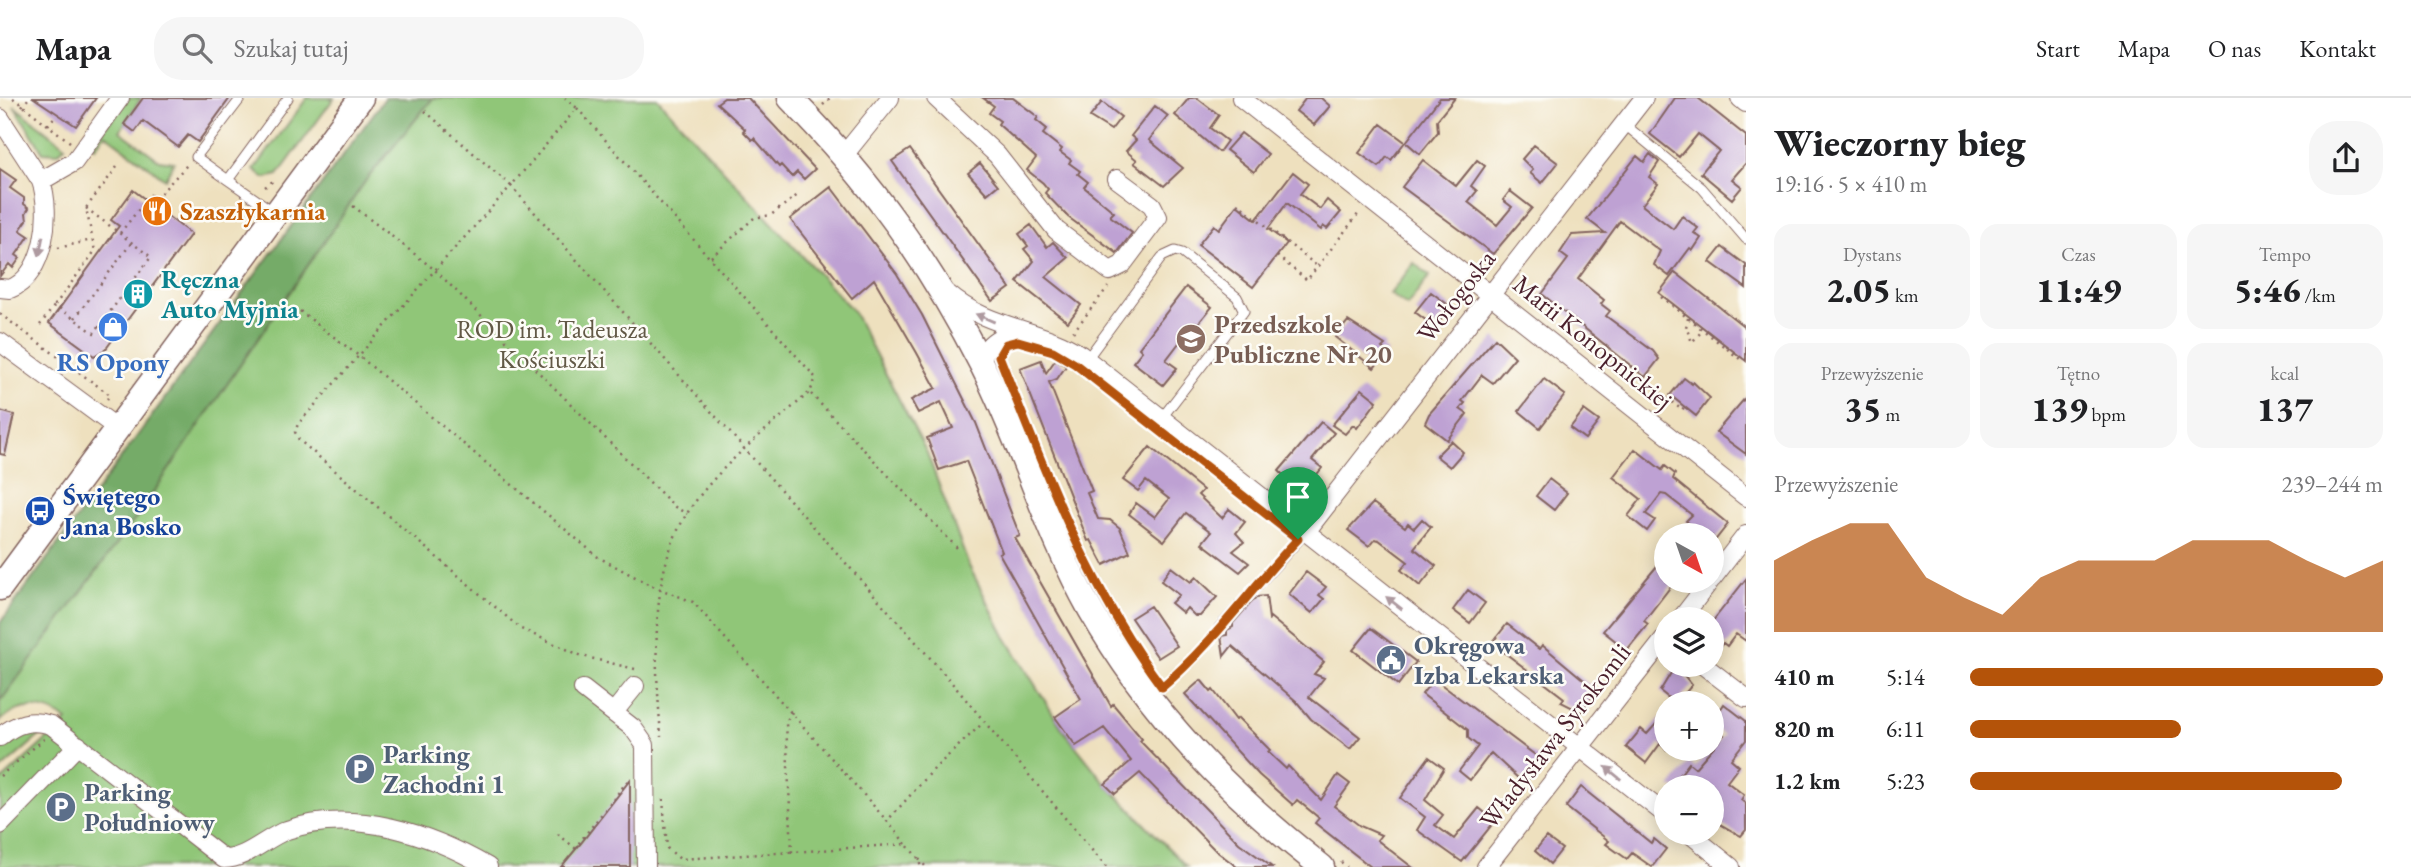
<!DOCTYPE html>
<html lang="pl">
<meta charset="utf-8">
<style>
body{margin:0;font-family:"EB Garamond",serif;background:#f6f6f6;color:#202124;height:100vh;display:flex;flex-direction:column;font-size:26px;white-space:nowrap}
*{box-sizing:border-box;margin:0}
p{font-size:23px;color:#757577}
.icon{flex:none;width:38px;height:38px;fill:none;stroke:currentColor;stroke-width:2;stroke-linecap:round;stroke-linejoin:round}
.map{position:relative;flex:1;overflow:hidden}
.panel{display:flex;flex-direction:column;background:#fff;width:665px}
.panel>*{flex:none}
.needle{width:46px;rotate:140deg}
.buttons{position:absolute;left:1654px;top:425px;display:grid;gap:14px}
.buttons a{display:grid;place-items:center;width:70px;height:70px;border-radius:50%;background:#fff;box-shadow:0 4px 18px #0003;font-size:35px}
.pin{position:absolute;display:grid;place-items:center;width:60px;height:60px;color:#fff;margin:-72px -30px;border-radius:50% 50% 50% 0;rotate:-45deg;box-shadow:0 0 7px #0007}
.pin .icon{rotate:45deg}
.round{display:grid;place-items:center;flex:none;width:74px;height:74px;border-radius:28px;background:#f6f6f6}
.overview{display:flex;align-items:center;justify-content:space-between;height:119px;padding:0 28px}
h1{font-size:38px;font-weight:800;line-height:52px}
.figures{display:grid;grid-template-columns:repeat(3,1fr);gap:10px;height:119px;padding:7px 28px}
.figures div{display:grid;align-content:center;border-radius:18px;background:#f6f6f6;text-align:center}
.figures b{font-size:35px;font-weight:800}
.figures small{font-size:19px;font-weight:400}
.figures p{font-size:19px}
.chart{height:196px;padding:14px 28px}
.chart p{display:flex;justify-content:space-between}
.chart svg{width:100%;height:126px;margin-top:7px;fill:#b45309;opacity:.7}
ul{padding:0 28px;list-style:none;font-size:23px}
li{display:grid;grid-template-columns:112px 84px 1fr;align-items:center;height:52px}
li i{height:18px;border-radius:9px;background:#b45309}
header{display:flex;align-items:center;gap:42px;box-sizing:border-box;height:98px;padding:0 35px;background:#fff;border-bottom:2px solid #e0e0e0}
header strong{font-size:33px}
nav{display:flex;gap:38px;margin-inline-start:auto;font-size:24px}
.search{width:490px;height:63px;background:#f6f6f6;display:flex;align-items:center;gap:18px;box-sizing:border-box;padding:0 24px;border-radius:28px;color:#757577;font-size:26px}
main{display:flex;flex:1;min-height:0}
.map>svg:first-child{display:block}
.green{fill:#90c678;stroke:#6d7252;stroke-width:2}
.forest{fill:#74ab68;stroke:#5f654a;stroke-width:2}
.building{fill:#bea1d3}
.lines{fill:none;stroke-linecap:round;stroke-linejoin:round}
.lane-casing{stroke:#83635e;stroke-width:11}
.street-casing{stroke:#83635e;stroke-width:20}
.secondary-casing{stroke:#83635e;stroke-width:27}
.path{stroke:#83635e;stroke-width:2.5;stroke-dasharray:2 5;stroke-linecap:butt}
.lane{stroke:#fff;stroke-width:9}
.street{stroke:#fff;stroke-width:18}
.secondary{stroke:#fff;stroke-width:24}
.oneway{fill:#ae9aa0}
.route-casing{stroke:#fff;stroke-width:14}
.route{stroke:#b45309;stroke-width:9}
.labels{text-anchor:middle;stroke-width:5;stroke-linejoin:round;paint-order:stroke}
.food-label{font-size:26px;font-weight:bold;fill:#c56008;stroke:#fdfcf7;text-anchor:start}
.culture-label{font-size:26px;font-weight:bold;fill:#0d838f;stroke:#fdfcf7;text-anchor:start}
.street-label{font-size:26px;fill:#4a1f2b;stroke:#fdfcf7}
.education-label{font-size:26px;font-weight:bold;fill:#785e54;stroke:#fdfcf7;text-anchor:start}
.park-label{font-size:26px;fill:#625946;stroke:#fdfcf7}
.shop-label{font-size:26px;font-weight:bold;fill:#366cbe;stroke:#fdfcf7}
.transit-label{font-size:26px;font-weight:bold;fill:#164399;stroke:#fdfcf7;text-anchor:start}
.service-label{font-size:26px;font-weight:bold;fill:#4e5e75;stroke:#fdfcf7;text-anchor:start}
</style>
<header>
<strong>Mapa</strong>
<div class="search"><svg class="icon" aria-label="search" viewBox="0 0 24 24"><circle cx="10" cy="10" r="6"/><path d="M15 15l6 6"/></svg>Szukaj tutaj</div>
<nav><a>Start</a><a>Mapa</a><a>O nas</a><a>Kontakt</a></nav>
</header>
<main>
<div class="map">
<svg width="1746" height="769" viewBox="0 0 1746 769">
<rect width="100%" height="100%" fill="#fdfcf7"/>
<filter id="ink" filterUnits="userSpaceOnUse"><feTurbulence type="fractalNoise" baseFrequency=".0143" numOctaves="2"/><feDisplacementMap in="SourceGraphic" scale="14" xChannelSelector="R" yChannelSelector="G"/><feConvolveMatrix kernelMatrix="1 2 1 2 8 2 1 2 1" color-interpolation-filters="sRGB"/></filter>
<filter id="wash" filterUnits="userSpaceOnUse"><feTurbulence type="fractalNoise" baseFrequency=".00686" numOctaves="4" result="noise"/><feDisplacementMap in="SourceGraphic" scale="28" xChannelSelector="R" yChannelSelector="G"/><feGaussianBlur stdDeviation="1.57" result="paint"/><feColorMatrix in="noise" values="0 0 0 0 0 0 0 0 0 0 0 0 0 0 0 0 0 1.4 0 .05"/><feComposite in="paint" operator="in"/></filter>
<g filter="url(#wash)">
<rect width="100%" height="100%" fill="#eee0be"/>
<path class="green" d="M127 0H141L120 33 159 62 174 64 165 81 105 36 95 50 92 47Z
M307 0H334L278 77 264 80 254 72Z
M433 0H657L853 213 927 355 969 468 1005 538 1063 632 1106 686 1187 769H0V684L67 623C47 606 20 605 0 623V604L138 417 366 82Z
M14 8 65 48 58 55 43 54Z
M1414 165 1430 178 1407 208 1390 196Z
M27 635H43L0 672V650L13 640Z"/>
<path class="forest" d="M385 0H433L366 82 138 417 0 604V525Z"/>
<g id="blocks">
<path class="building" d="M34 0H96L76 28Z
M143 0H230L198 44 188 37 178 49 143 23 135 34 124 26Z
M724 0H748L815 71 804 81 797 74 792 79 781 67 779 69 754 40 752 42 743 33 745 31 717 5Z
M983 0H1013L1038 19 1036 22 1047 31 1043 36 1062 51 1060 54 1071 62 1069 65 1080 73 1078 76 1088 84 1084 89 1114 114 1110 118 1132 135 1117 155 1068 119 1045 95 1048 91 1043 85 1027 72 1036 60 998 26 1000 23 989 15 994 8Z
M1189 0H1197L1219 17 1210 30 1227 43 1219 54 1175 17Z
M1306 0H1321L1330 8 1314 27 1296 13Z
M1440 0H1455L1437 22 1438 34 1420 56 1406 44Z
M1675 0H1698L1746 38V65L1732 81 1742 89 1732 101 1701 75 1719 53 1698 36 1679 59 1650 36Z
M1102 4 1121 19 1111 32 1090 19Z
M1155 8 1168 18 1149 42 1183 70 1164 88 1134 65 1137 62 1126 53 1136 42 1131 38Z
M1381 26 1405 44 1391 62 1387 59 1379 69 1359 55Z
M1241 35 1268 56 1254 74 1226 52Z
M1534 47 1558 65 1542 85 1530 75 1533 72 1522 61Z
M910 51 1010 190 992 203 892 63Z
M1650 56 1659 64 1649 79 1658 86 1642 107 1673 131 1682 118 1698 130 1694 135 1701 140 1693 152 1690 150 1669 178 1654 167 1660 153 1620 123 1578 181 1604 202 1601 206 1610 213 1606 218 1653 253 1659 261 1645 279 1542 196 1568 161 1560 155 1572 137 1605 135 1587 121 1637 58 1644 64Z
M1423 62 1456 88 1477 62 1485 68 1471 88 1477 93 1468 104 1497 127 1512 109 1503 102 1510 93 1532 110 1493 156 1402 89Z
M980 65 998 87 987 96 968 75Z
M0 71 16 82 10 90 24 100V106L29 110 26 115 27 122 20 132 29 138 16 157 20 160 13 170 9 166 0 178Z
M1293 74 1308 86 1300 96 1320 111 1327 102 1341 114 1327 131 1323 128 1321 132 1287 105 1268 131 1287 145 1253 189 1198 147 1214 127 1219 131 1237 107 1256 122Z
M831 89 897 176 922 217 976 325 1020 438 1015 440 1111 608 1113 606 1142 641 1140 643 1239 745 1272 769H1237L1215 752 1140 675 1115 696 1105 686 1131 663 1104 630 1076 648 1055 619 1081 601 999 455 1002 454 966 363 939 372 927 340 953 330 941 304 918 315 911 302 936 290 917 255 874 181 852 200 790 121Z
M133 92 191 136 105 252 94 258 49 225 119 128 111 122Z
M1031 127 1047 149 1053 144 1068 160 1046 179 1081 207 1068 224 1017 184 1034 163 1024 151 1028 148 1019 136Z
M1722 149 1746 167V190L1710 164Z
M1675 174 1746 230V263L1659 195Z
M1186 189 1212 209 1198 226 1195 224 1166 262 1177 270 1163 287 1133 264 1142 253 1139 250Z
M1431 194 1451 209 1435 229 1415 214Z
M1348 223 1385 247 1382 250 1387 254 1374 270 1335 239Z
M1495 240 1515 259 1493 285 1482 277 1462 303 1465 305 1460 311 1467 316 1447 342 1425 325 1429 316Z
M1056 261 1066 268 1057 281 1049 284 1092 393 1087 395 1098 421 1110 422 1120 430 1130 454 1104 467 1091 442 1088 443 1020 270 1041 262 1046 275Z
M1684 280 1692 286 1693 284 1710 300 1696 318 1670 297Z
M1544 281 1565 297 1540 330 1519 313Z
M1362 291 1377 303 1357 330 1353 327 1345 336 1332 327Z
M1746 299V356L1716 334Z
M1584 312 1599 323 1585 341 1570 330Z
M0 313 14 317 5 357 0 356Z
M1321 324 1334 335 1312 362 1322 370 1302 395 1279 373Z
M1451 343 1463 354 1450 369 1436 358Z
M1150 349 1203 392 1198 397 1222 420 1229 411 1245 424 1236 435 1244 444 1233 453 1249 465 1240 474 1202 445 1211 434 1186 415 1164 443 1129 416 1136 405 1155 419 1169 401 1146 383 1138 393 1123 382Z
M1635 351 1662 372 1665 368 1675 376 1673 381 1728 426 1713 445 1712 438H1704L1686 423 1692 417 1666 397 1661 396 1646 416 1655 422 1647 433 1628 418 1641 401 1613 379Z
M1549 381 1567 395 1554 412 1536 398Z
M1373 405 1405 429 1408 425 1414 430 1422 421 1431 429 1414 450 1436 468 1420 488 1401 472 1408 464 1379 442 1375 441 1369 448 1348 432Z
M1657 468 1666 475V483H1675L1644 523 1648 526 1627 552 1603 533Z
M1171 469 1191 484 1196 479 1217 499 1200 518H1195L1187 510 1183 515 1171 505 1179 497 1161 483Z
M1306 474 1326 489 1319 497 1324 501 1312 515 1289 496Z
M1746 481V543L1736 536 1727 548 1723 545 1712 559V524Z
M1468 492 1485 505 1470 525 1453 512Z
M1266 498 1269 521 1270 519 1324 564 1314 576 1324 580 1309 599 1360 639 1350 651 1311 621 1296 603 1232 548 1224 558 1221 538 1227 537V532L1233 529V525L1256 499Z
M1150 508 1177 548 1158 560 1131 520Z
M1507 526 1539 551 1542 547 1597 593 1581 614 1561 604 1564 600 1492 545Z
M1371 530 1416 564 1398 587 1353 552Z
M1679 571 1692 587 1676 606 1660 593 1671 575Z
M1434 581 1543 663 1527 683 1521 679 1519 681 1491 655 1470 682 1459 673 1478 648 1468 640V632L1422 596Z
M1201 582 1211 594 1213 592 1236 622 1238 620 1270 652 1268 654 1286 671 1288 668 1321 702 1338 677 1350 686 1334 708 1360 728 1381 737 1377 742 1412 769H1371L1315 725 1319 720 1297 702 1293 707 1259 677 1185 596Z
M1724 606 1746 623V642L1731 661 1739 668 1727 684 1744 697 1741 702 1746 706V732L1741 738 1713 722 1712 690H1670L1689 665 1695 670 1724 637 1712 628V624Z
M1666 615V651L1660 646 1646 665 1626 649 1641 631 1647 636Z
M1429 659 1444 670 1425 702 1443 717 1435 727 1454 741 1479 710 1495 723 1462 764 1417 732 1425 719 1400 700Z
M630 682V769H561L581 745Z
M1581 689 1651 745 1654 741 1666 751 1652 769 1632 755 1627 761 1606 746 1609 743 1566 709Z
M1546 739 1562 751 1550 766 1535 753Z"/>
</g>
</g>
<g filter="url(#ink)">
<use href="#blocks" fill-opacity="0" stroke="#83635e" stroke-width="2"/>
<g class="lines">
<g class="lane-casing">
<path id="lane" d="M1624 26 1702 90 1746 141
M228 82 196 59 241 0
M274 114 228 82 288 0
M1087 261 1162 159 1175 153 1182 155 1237 199 1244 213 1161 321
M1219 530 1305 435"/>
</g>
<g class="street-casing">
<path id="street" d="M936 0 997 57 1056 132 1110 173 1122 167 1158 119 1152 107 1117 81
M1241 0 1746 399
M1740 0 1746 5
M0 20 41 83 74 64 120 0
M844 57 890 0
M0 190 10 191C45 177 52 115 41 83
M948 196C987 230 1039 230 1081 257L1666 717
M0 244 117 330
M981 265C985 244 1004 234 1024 235
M1305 435 1644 0
M1712 481 1746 437
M1680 522 1710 483
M1703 567 1746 600
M583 591 633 630 645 647 646 769
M614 614 635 588
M0 639C16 625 31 621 51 627L224 761C246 761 266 740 287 732 353 709 431 736 488 769
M0 727 78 647
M1689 735 1731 769
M1486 769 1666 539"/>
</g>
<g class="secondary-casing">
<path id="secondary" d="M790 0C872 84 930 165 983 269 1023 348 1046 433 1090 511 1149 615 1229 696 1322 769
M0 490 361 0"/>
</g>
<path class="path" d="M13 0 70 44
M823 7 830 0
M22 8 29 0
M577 10 816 280 810 294C768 331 719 367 688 414 647 477 656 568 661 639
M425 13 511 88 577 10 565 0
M48 27 56 17
M265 89 273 83
M156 100 187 67
M1237 105 1317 168
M353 108 435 172 511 88 947 579 1106 769
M86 110 151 159 94 235 55 207 95 153 86 110 117 69
M120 135 151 96
M58 150 92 142
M1277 158 1307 182 1359 115
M711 159 754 120 771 117 799 96
M1661 199 1740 261
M300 213 359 258 598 459 650 487 693 504 887 723
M0 216 110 297 107 301
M75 220 132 144
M1688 220 1686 229 1692 244 1703 232
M40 227 55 207
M1073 234 1108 189
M1631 268 1630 270 1682 312 1684 309
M811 296 960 453
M635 571 582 558 521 531 299 342 295 334 298 326 435 172 675 409 687 416
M1164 588 1197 559 1213 539
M792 614 786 624 792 754 906 746 918 760 921 769
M0 678 44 641
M663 701 667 750 680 761 792 754
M558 736 575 750 629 681
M906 746 887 723 935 670 984 624
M919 761 926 769
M1341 764 1347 769"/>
<use href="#lane" class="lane"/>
<use href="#street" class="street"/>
<use href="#secondary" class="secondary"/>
</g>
<defs><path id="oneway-solid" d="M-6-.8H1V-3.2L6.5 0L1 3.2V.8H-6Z" transform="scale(1.75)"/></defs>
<g class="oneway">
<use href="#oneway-solid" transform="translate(41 148) rotate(101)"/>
<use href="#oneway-solid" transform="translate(985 220) rotate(-157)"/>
<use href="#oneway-solid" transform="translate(1394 505) rotate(-142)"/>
<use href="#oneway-solid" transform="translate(1613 675) rotate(-141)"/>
</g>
</g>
<g class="lines" filter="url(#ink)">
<g class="route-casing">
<path id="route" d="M1018 243 1053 253 1075 266 1298 441C1251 490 1213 546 1162 589 1087 489 1045 373 999 258L1006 246Z"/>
</g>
<use href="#route" class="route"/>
</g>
<defs>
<g id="restaurant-disc" transform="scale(1.575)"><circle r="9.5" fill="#e8710a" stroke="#fdfcf7"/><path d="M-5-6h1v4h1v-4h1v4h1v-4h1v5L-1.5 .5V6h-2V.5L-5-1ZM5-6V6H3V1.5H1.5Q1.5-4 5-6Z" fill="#fff"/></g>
<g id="building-disc" transform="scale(1.575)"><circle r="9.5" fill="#0f9aa8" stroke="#fdfcf7"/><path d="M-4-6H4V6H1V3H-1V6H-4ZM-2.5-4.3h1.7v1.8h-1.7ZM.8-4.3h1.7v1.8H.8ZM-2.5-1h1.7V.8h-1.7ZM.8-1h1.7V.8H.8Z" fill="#fff"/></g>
<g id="shop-disc" transform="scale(1.575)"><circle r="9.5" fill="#3f7fe0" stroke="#fdfcf7"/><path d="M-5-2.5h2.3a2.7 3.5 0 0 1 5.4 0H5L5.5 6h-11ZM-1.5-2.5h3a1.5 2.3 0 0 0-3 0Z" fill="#fff"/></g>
<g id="school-disc" transform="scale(1.575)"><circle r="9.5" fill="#8d6e63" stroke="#fdfcf7"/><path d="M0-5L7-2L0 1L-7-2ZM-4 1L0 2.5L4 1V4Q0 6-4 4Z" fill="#fff"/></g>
<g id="bus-disc" transform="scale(1.575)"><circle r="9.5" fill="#1a4fb4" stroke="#fdfcf7"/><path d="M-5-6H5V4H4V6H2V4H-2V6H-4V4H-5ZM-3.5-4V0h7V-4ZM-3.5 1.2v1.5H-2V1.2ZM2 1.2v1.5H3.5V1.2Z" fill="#fff"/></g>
<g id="civic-disc" transform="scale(1.575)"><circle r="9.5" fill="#5c6f8a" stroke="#fdfcf7"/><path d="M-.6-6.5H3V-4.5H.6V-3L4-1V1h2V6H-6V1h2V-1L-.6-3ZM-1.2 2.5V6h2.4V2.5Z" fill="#fff"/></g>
<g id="parking-disc" transform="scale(1.575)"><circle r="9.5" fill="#5c6f8a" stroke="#fdfcf7"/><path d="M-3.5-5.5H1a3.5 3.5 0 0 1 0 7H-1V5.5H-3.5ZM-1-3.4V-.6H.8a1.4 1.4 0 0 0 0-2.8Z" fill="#fff"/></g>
</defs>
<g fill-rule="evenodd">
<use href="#restaurant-disc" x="157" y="113"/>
<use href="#building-disc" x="138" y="196"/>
<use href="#shop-disc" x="113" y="229"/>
<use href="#school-disc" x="1191" y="241"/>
<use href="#bus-disc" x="40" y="413"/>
<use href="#civic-disc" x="1391" y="562"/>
<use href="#parking-disc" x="360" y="671"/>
<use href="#parking-disc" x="61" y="709"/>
</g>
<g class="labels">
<g class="food-label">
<text x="180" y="122">Szaszłykarnia</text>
</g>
<g class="culture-label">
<text x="161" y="190">Ręczna<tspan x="161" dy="30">Auto Myjnia</tspan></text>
</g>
<g class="street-label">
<text transform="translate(1456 198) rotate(-52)" y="9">Wołogoska</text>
<text transform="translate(1593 244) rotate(39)" y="9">Marii Konopnickiej</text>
<text transform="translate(1555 638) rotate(-52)" y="9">Władysława Syrokomli</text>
</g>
<g class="education-label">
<text x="1214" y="235">Przedszkole<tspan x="1214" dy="30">Publiczne Nr 20</tspan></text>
</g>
<g class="park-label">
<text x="552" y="240">ROD im. Tadeusza<tspan x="552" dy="30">Kościuszki</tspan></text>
</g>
<g class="shop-label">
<text x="113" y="273">RS Opony</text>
</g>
<g class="transit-label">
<text x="63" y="407">Świętego<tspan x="63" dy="30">Jana Bosko</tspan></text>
</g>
<g class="service-label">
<text x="1414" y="556">Okręgowa<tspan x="1414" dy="30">Izba Lekarska</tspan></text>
<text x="383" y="665">Parking<tspan x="383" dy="30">Zachodni 1</tspan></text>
<text x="84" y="703">Parking<tspan x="84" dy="30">Południowy</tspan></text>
</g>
</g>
</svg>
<div class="buttons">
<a><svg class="needle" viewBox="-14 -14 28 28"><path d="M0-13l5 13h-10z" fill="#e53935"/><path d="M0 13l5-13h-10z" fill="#757577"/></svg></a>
<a><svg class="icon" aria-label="layers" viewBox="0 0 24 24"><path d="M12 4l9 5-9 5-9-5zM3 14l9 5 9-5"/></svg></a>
<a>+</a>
<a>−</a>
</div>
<div class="pin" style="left:1298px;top:441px;background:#1e9e55"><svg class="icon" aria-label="arrive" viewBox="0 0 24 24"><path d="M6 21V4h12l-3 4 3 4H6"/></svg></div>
</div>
<section class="panel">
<div class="overview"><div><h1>Wieczorny bieg</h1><p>19:16 · 5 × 410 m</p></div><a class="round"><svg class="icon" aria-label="share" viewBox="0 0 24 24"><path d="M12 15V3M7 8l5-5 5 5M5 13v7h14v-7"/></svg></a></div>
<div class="figures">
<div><p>Dystans</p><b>2.05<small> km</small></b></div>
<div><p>Czas</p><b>11:49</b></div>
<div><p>Tempo</p><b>5:46<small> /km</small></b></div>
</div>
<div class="figures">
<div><p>Przewyższenie</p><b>35<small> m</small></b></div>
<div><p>Tętno</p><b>139<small> bpm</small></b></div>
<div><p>kcal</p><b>137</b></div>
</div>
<div class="chart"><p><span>Przewyższenie</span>239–244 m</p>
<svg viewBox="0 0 160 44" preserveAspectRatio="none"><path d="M0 44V19L10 12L20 6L30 6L40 25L50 32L60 38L70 25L80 19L90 19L100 19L110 12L120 12L130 12L140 19L150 25L160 19V44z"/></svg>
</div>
<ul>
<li><b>410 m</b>5:14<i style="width:100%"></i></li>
<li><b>820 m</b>6:11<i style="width:51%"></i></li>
<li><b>1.2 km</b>5:23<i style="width:90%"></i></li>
</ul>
</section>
</main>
